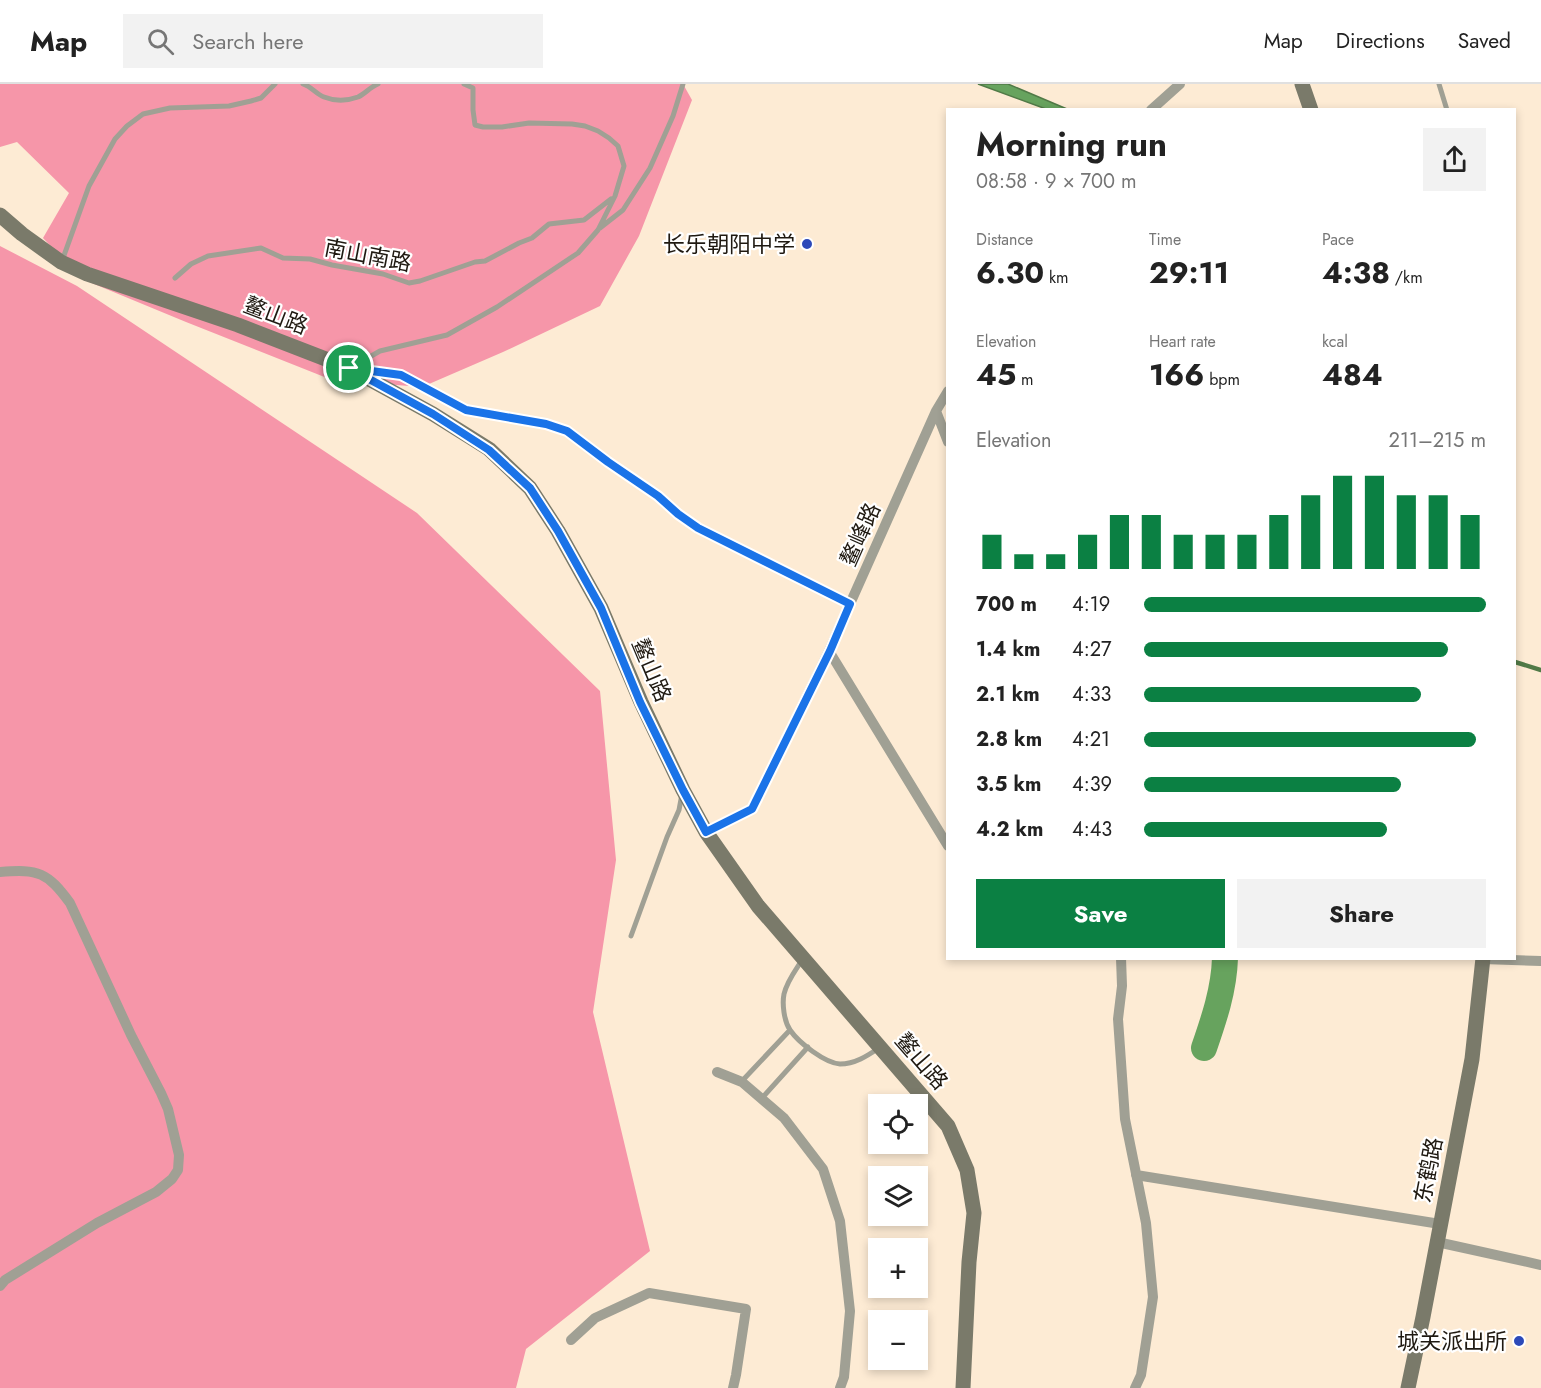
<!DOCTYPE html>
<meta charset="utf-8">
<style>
body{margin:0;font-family:Jost,"Noto Sans SC",sans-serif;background:#f2f2f2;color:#222;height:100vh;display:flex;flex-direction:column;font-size:22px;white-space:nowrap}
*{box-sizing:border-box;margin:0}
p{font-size:20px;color:#767676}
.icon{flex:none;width:33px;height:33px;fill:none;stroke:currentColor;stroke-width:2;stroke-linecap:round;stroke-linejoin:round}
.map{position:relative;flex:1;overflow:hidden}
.side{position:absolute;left:946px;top:24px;width:570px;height:852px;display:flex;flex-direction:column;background:#fff;border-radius:0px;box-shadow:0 3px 9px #0003}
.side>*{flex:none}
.controls{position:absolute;left:868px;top:1010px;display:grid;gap:12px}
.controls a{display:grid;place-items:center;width:60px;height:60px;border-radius:0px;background:#fff;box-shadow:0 3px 9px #0003;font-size:30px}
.pin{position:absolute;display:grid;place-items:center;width:51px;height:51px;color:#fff;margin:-26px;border:3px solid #fff;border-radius:50%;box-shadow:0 2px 6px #0007}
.round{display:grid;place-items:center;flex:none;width:63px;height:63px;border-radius:0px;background:#f2f2f2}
.overview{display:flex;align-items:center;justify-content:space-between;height:102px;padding:0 30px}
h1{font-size:33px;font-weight:700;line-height:45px}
.figures{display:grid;grid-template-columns:repeat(3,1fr);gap:9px;height:102px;padding:6px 30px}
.figures div{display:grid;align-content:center}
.figures b{font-size:30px;font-weight:700}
.figures small{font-size:16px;font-weight:400}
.figures p{font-size:16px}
.chart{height:168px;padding:12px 30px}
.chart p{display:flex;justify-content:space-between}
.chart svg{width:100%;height:108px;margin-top:6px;stroke:#0b8043;stroke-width:6}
.primary-button{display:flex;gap:12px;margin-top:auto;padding:12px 30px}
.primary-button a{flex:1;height:69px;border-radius:0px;background:#0b8043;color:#fff;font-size:24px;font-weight:700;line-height:69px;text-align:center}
.primary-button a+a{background:#f2f2f2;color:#222}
ul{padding:0 30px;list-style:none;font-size:20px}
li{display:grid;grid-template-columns:96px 72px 1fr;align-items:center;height:45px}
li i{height:15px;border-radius:8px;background:#0b8043}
header{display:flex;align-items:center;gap:36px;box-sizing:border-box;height:84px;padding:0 30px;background:#fff;border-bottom:2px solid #e0e0e0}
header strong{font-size:28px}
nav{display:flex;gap:33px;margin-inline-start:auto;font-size:21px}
.search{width:420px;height:54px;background:#f2f2f2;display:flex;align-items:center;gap:15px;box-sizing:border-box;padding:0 21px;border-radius:0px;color:#767676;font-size:22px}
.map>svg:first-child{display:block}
.forest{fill:#f696a9}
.water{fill:#67a35e;stroke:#517a47;stroke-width:1.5}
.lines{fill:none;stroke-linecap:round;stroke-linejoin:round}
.stream{stroke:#517a47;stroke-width:4.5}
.river{stroke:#67a35e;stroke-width:26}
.lane{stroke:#a0a094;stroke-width:5}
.street{stroke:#a0a094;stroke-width:10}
.secondary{stroke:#7a7a6a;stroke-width:15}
.route-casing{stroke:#fff;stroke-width:12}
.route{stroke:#1a73e8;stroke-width:8}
.poi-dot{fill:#2c49b9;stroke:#fff;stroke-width:2}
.labels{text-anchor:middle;stroke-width:4.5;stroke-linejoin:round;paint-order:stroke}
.poi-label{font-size:22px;fill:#1f1911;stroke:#fff;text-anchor:end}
.street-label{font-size:22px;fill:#1f1911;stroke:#fff}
</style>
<header>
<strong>Map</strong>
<div class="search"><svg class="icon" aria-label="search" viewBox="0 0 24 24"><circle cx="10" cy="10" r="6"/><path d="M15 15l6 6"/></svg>Search here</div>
<nav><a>Map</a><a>Directions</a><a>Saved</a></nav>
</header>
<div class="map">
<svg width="1541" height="1304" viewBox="0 0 1541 1304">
<rect width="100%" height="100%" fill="#fdebd4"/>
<path class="forest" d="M0 0H683L692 16 639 152 600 222 503 268 422 303 332 296 186 238 82 195 43 154 69 109 17 58 0 63Z
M0 162 77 202 417 429 600 607 616 776 593 928 650 1167 526 1265 516 1304H0Z"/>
<path class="water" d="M978 0H1008L1067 25H1046Z"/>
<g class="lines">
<path class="stream" d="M1515 578 1541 586"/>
<path class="river" d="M1204 964C1214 935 1224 906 1225 874"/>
<path class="lane" d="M303 0C312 3 316 10 324 13 334 17 347 17 358 13 365 10 370 3 378 0
M1439 0 1447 26
M600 144 623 126 650 84 673 32 683 0
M62 177 89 102 115 55 127 42 143 30 170 24 229 22 251 17 261 14 275 0
M175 194 191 180 208 172 261 164 283 174 310 175 332 181 383 190 409 199 420 197 475 178 485 177 519 159 532 154 549 140 584 136 611 115
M352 283 380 267 447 251 497 223 578 169 598 146 615 112 624 82 618 62 609 54 598 47 585 42 572 40 529 39 502 43H483L475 41 473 26V4L464 0
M363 286 401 291 466 326 546 340 567 347 608 378 658 412 678 430 697 444 850 520
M631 852 667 753 679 726 682 710
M802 876C795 887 787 897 784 910 782 920 784 937 790 946 799 959 825 979 840 980 855 980 867 972 879 964
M742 997 790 946
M762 1014 808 963"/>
<path class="street" d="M1151 26 1180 0
M936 327 948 358
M829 567 948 762
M706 748 752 725 829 567 936 327 948 307
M0 788C39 785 47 788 70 819L131 951 161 1009 168 1025 179 1071 178 1086 172 1095 156 1108 97 1139 5 1196 0 1202
M1121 874 1122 902 1118 935 1125 1035 1146 1139 1153 1213 1141 1291 1135 1304
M1483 875 1541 877
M717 988 742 998 784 1034 823 1085 840 1137 850 1227 844 1293 840 1304
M1136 1091 1440 1140
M1437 1158 1541 1181
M571 1256 595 1234 649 1209 746 1225 736 1291 733 1304"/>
<path class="secondary" d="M1302 0 1311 26
M0 131 22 150 61 178 87 190 238 241 349 284 433 330 489 365 530 404 558 447 601 524 641 618 683 706 706 748 758 822 948 1042 967 1086 974 1129 969 1178 963 1304
M1408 1304 1423 1233 1472 975 1483 874"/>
</g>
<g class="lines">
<g class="route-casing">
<path id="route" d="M349 284 401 291 466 326 546 340 567 347 608 378 658 412 678 430 698 444 850 520 830 567 752 725 706 748 683 706 640 618 601 524 558 447 530 404 489 366 433 330Z"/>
</g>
<use href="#route" class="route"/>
</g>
<g class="poi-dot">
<circle cx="807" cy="160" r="6"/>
<circle cx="1519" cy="1257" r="6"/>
</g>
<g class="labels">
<g class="poi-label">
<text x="795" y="168">长乐朝阳中学</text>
<text x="1507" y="1265">城关派出所</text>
</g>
<g class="street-label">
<text transform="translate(368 171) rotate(11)" y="8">南山南路</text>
<text transform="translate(276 231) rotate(21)" y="8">鳌山路</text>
<text transform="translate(860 450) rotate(-66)" y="8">鳌峰路</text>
<text transform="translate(652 586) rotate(67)" y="8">鳌山路</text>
<text transform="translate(922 977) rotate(49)" y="8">鳌山路</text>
<text transform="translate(1428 1086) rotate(-79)" y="8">东鹤路</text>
</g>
</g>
</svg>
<div class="controls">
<a><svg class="icon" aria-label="locate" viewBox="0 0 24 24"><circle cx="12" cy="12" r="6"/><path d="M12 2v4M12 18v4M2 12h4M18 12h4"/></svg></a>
<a><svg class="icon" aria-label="layers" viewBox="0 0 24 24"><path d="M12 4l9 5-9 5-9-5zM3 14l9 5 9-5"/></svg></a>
<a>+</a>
<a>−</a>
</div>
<div class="pin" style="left:349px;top:284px;background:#1e9e55"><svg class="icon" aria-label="arrive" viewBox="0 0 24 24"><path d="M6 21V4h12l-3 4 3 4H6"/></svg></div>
<section class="side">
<div class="overview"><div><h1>Morning run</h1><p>08:58 · 9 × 700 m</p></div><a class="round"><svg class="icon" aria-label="share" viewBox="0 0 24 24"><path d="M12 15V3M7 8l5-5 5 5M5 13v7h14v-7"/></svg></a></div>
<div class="figures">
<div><p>Distance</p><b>6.30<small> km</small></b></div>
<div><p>Time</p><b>29:11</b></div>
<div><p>Pace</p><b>4:38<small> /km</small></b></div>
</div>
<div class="figures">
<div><p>Elevation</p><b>45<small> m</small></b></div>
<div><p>Heart rate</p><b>166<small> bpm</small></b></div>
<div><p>kcal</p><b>484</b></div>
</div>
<div class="chart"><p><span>Elevation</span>211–215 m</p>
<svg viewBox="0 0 160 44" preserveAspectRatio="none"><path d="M5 44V30M15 44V38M25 44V38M35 44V30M45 44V22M55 44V22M65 44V30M75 44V30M85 44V30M95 44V22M105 44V14M115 44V6M125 44V6M135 44V14M145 44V14M155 44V22"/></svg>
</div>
<ul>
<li><b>700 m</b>4:19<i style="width:100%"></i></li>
<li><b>1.4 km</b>4:27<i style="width:89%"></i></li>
<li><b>2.1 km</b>4:33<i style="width:81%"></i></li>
<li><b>2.8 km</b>4:21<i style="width:97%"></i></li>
<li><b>3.5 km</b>4:39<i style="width:75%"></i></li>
<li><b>4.2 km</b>4:43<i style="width:71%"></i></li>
</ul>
<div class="primary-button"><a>Save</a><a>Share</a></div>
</section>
</div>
